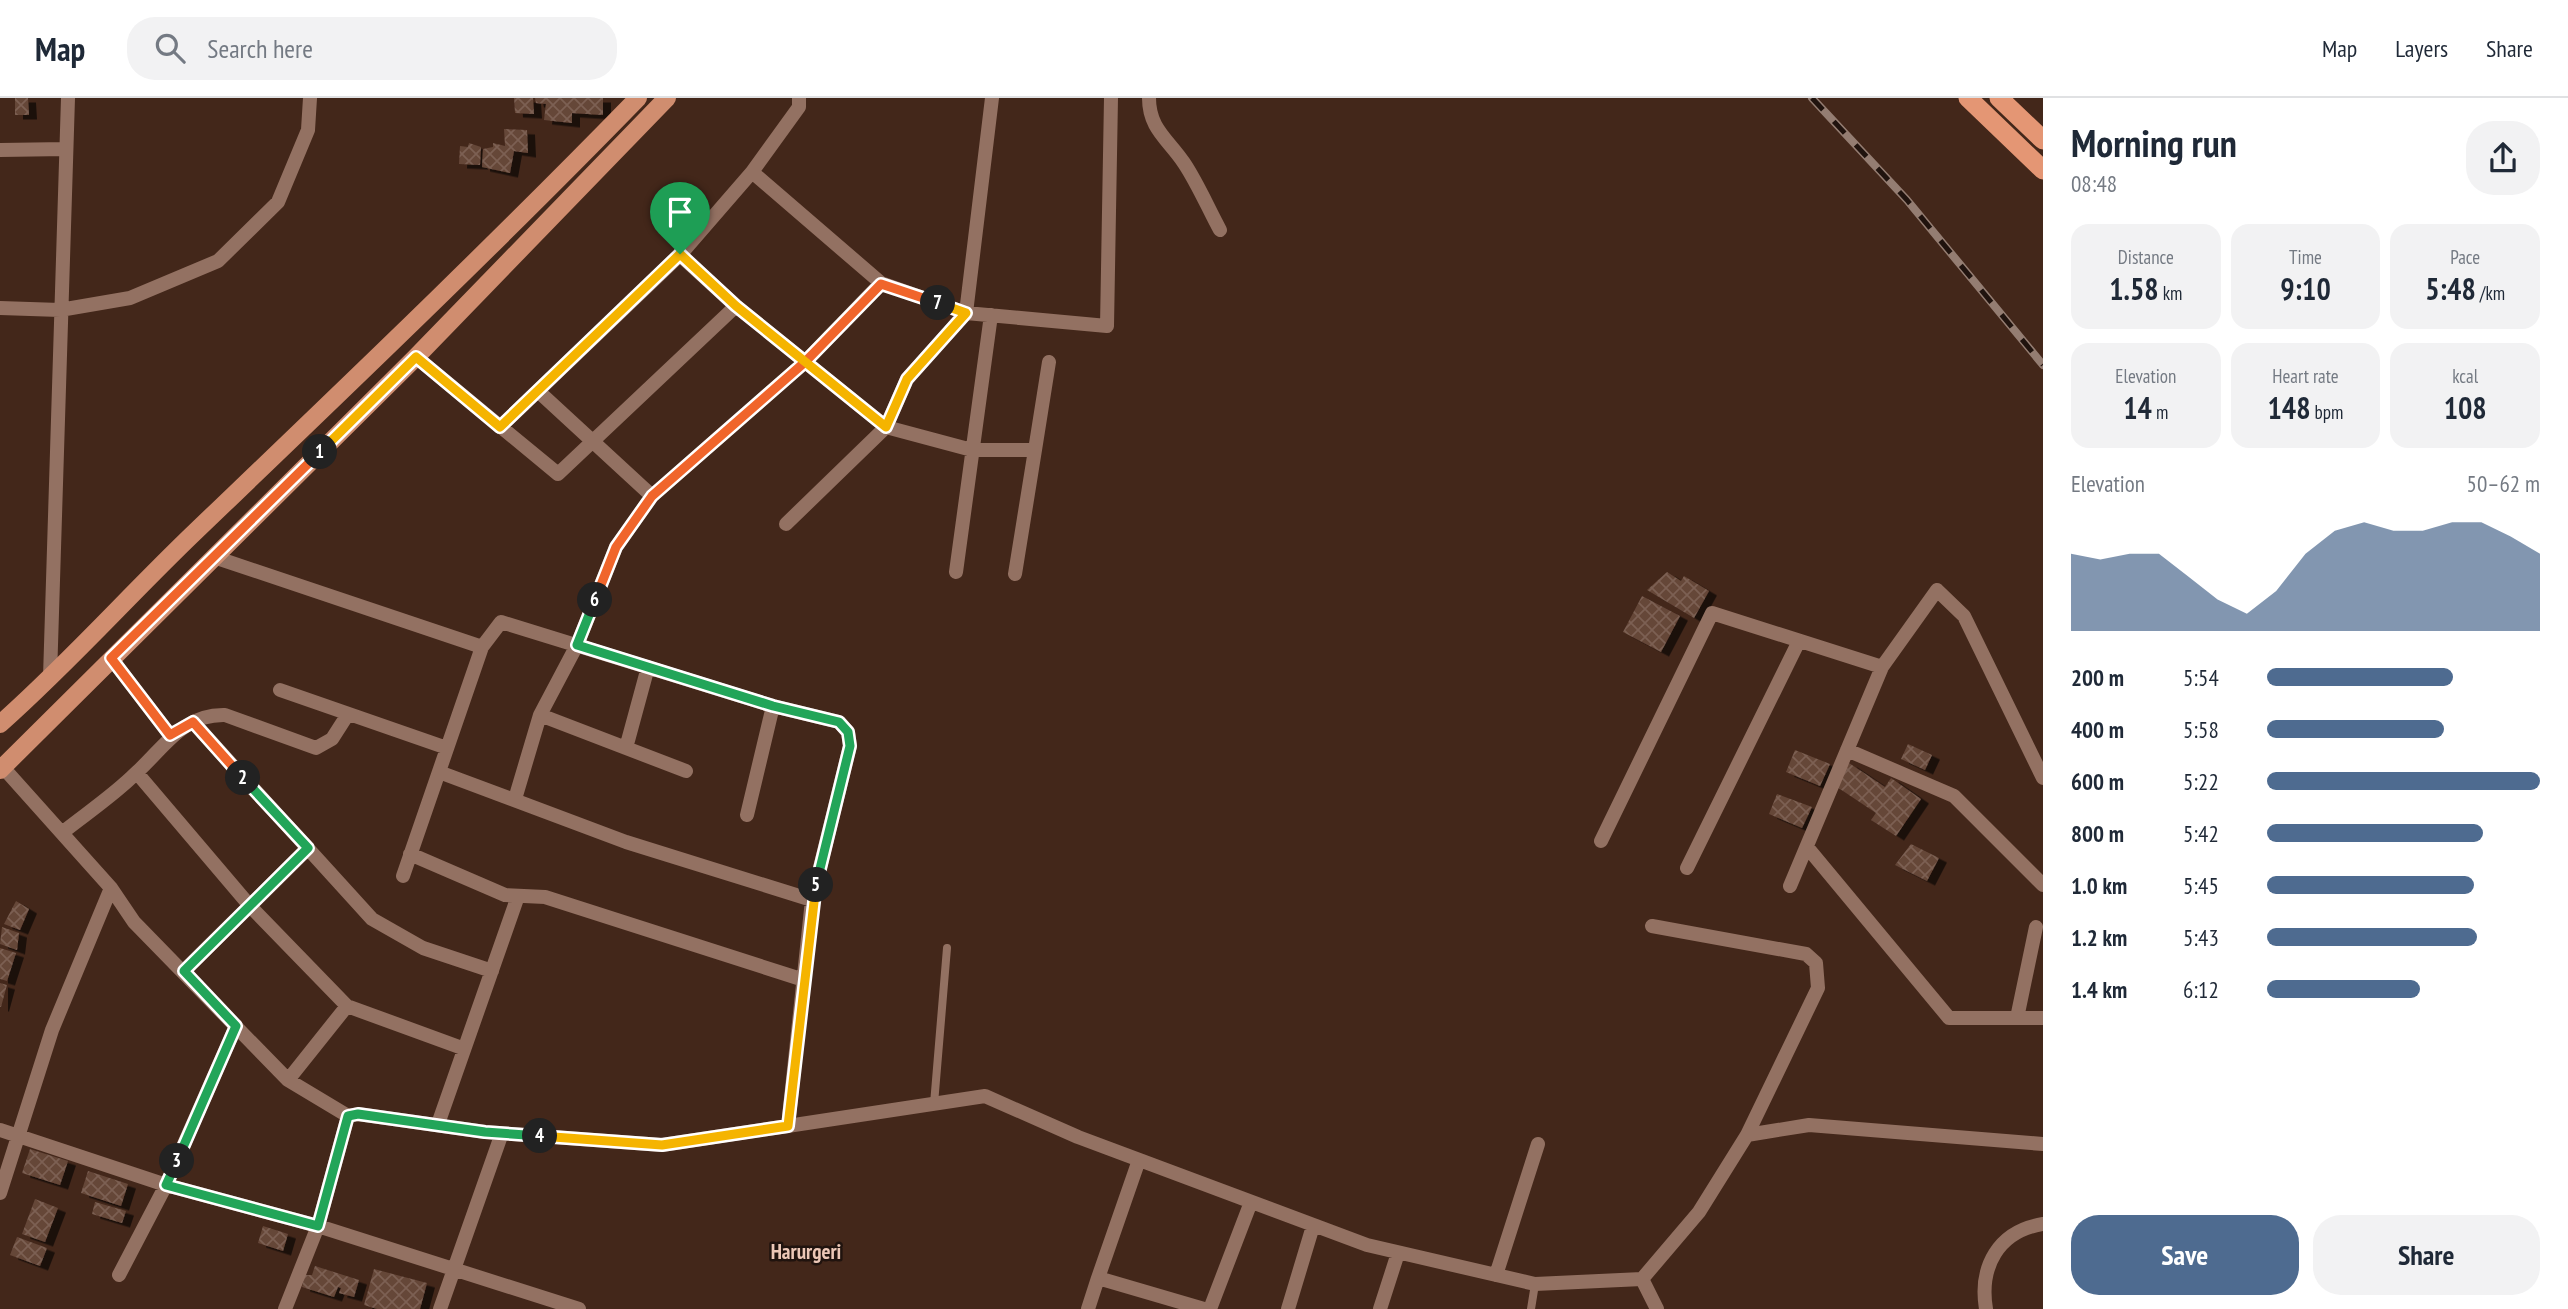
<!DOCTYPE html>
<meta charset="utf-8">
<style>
body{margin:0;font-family:"PT Sans Narrow",sans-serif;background:#f2f2f3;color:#1f2937;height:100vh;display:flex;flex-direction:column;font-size:26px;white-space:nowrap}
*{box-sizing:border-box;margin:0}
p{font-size:23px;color:#747a83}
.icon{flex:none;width:38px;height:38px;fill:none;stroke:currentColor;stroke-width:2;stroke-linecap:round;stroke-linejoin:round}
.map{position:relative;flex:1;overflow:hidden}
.sheet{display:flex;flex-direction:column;background:#fff;width:525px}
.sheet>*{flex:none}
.pin{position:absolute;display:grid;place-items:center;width:60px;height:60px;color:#fff;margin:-72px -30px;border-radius:50% 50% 50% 0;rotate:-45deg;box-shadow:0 0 7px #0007}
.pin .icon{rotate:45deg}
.km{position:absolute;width:35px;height:35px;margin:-18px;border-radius:50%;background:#222;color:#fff;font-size:19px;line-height:35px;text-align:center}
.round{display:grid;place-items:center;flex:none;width:74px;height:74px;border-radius:28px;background:#f2f2f3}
.summary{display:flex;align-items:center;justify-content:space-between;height:119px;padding:0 28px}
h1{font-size:38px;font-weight:700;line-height:52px}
.stats{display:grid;grid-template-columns:repeat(3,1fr);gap:10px;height:119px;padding:7px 28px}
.stats div{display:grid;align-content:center;border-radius:18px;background:#f2f2f3;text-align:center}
.stats b{font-size:30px;font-weight:700}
.stats small{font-size:19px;font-weight:400}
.stats p{font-size:19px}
.chart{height:196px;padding:14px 28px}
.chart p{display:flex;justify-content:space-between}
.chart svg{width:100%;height:126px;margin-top:7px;fill:#4e6b90;opacity:.7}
.button{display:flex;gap:14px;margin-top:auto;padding:14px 28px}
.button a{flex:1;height:80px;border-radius:28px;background:#4e6b90;color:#fff;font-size:28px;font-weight:700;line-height:80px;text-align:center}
.button a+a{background:#f2f2f3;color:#1f2937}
ul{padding:0 28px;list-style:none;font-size:23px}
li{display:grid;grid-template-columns:112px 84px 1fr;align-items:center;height:52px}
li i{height:18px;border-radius:9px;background:#4e6b90}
header{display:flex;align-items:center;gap:42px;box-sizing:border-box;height:98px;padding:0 35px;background:#fff;border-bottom:2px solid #e0e1e3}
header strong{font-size:33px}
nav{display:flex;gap:38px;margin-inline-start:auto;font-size:24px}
.search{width:490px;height:63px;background:#f2f2f3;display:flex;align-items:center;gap:18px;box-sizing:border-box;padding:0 24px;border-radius:28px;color:#747a83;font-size:26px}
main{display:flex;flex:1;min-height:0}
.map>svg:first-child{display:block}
.building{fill:url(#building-cross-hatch);filter:url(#shadow)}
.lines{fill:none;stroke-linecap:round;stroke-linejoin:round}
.service{stroke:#937162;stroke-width:8}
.minor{stroke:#937162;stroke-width:14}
.primary{stroke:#d08d6f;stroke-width:18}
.trunk{stroke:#e49674;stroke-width:19}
.rail-casing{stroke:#947d72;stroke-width:8}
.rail{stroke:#20130e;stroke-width:5;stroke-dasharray:16;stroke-linecap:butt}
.split-1-casing{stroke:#fff;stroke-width:14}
.split-2-casing{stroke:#fff;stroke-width:14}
.split-3-casing{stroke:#fff;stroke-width:14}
.split-4-casing{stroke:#fff;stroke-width:14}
.split-5-casing{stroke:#fff;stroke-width:14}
.split-6-casing{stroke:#fff;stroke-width:14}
.split-7-casing{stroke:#fff;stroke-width:14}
.split-8-casing{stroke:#fff;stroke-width:14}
.split-1{stroke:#f5b400;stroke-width:9}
.split-2{stroke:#f0652b;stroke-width:9}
.split-3{stroke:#22a559;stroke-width:9}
.split-4{stroke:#22a559;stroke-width:9}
.split-5{stroke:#f5b400;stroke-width:9}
.split-6{stroke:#22a559;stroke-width:9}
.split-7{stroke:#f0652b;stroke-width:9}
.split-8{stroke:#f5b400;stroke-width:9}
.labels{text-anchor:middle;stroke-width:5;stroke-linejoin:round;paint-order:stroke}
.neighbourhood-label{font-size:21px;font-weight:bold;fill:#ecc7b6;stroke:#20130e}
</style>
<header>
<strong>Map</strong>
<div class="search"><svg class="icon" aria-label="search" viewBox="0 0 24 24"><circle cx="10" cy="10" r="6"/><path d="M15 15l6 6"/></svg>Search here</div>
<nav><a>Map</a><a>Layers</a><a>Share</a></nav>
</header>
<main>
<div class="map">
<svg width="2043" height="1211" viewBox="0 0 2043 1211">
<defs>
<pattern id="building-cross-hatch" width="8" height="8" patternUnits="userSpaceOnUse" patternTransform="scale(1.75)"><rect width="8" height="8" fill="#654638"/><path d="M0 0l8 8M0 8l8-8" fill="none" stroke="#7b6053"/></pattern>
<filter id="shadow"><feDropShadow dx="8" dy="4.5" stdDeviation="0" flood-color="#0009"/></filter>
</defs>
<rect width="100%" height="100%" fill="#43271a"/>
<path class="building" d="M15 0H28L29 17H15Z
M514 0H533L534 16 515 15Z
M535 0H603V17L572 15V25L544 22 546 6 536 5Z
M504 31 527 32 528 55 514 53 510 75 482 69 483 51 493 49V45L505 48Z
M469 45 481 49 480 67 459 66 460 48 468 49Z
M1667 474 1681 483 1684 478 1709 493 1694 520 1647 492Z
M1642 498 1680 518 1661 554 1623 534Z
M1908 646 1932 657 1925 672 1901 661Z
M1795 652 1830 666 1820 688 1786 674Z
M1849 665 1885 689 1891 680 1921 701 1896 738 1871 722 1876 715 1834 687Z
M1777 696 1812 709 1802 730 1769 716Z
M1911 746 1939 760 1927 783 1895 767Z
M16 803 29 811 20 832 4 826Z
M2 829 19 835 17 852 0 846Z
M0 850 16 855 7 883 0 881Z
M0 885 7 887 1 909H0Z
M30 1051 68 1063 60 1087 22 1075Z
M88 1073 128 1086 121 1108 81 1095Z
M35 1101 58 1110 45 1144 22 1136Z
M95 1104 126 1113 122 1125 92 1116Z
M263 1128 288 1136 283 1153 258 1145Z
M17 1139 47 1150 40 1168 10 1157Z
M315 1168 359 1182 354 1199 339 1195 341 1190 338 1189 334 1199 302 1189 305 1177H312Z
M374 1171 427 1185 420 1211H377L364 1207Z"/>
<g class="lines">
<path class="service" d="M934 1006 947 850
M1531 1211 1535 1186"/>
<path class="minor" d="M1149 0C1149 31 1168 41 1184 65 1198 86 1208 110 1220 132
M0 52 66 51
M752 74 881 185 966 215 1107 228 1111 0
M680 157 736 208 886 329 972 352H1035L1015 476
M0 210 60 212 130 200 218 163 278 104 308 32 310 0
M416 259 558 376 736 208
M538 293 652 398 616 449 577 547 540 617
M500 329 680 157 752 74 799 9V0
M1035 352 1049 264
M652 398 805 264 881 185
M786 426 886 329 907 281 966 215 992 0
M214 459 482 549 403 778
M956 474 991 217
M482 549 501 524 773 608 839 624 848 634 850 648 812 802 788 1028
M111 560 170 637
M50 579 68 0
M280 592 447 650
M193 624 372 821 423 850 492 873
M626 650 648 569
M1847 652 1954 698 2043 787
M0 666 111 790 134 824 288 982 348 1018 358 1016 485 1034 662 1047 985 998 1078 1039 1367 1147 1535 1186 1642 1181 1699 1114 1747 1037 1809 1027 2043 1046
M439 674 626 744 812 802
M137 675 250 808 347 908 462 950
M515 701 540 617 686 673
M747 717 773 608
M63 734C87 715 114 697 136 675 164 650 182 616 225 617L316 650 332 641 348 616
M1601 743 1712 515 1882 569
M1807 749 1949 920H2043
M410 756 505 797 545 799 804 882
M1687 770 1799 543
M1790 788 1882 569 1937 492 1964 518 2043 680
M1652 828 1806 856 1816 865 1818 890 1747 1037
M184 873 308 750
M2017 920 2036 829
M288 982 347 908
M438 1026 518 798
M0 1032 166 1087 318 1128 579 1211
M0 1095 52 932 111 790
M119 1177 166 1087 236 928
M1496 1177 1538 1046
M1098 1180 1139 1062
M1642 1181 1657 1211
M285 1211 318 1128 348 1018
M440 1211 502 1035
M1088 1211 1098 1180 1204 1211
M1210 1211 1251 1104
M1288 1211 1313 1128
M1380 1211 1398 1155
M1986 1211C1979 1169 1998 1133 2043 1126"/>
<path class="primary" d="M0 626C69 565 130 496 196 433 345 290 494 148 638 0
M0 672 416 259 667 0"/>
<path class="trunk" d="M1968 0 2043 72
M1999 0 2043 42"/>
<g class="rail-casing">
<path id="rail" d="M1812 0 1907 102 2043 267"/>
</g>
<use href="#rail" class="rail"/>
</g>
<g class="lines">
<g class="split-1-casing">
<path id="split-1" d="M320 354 416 259 500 329 680 156"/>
</g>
<g class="split-2-casing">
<path id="split-2" d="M243 680 193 624 170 637 111 560 320 354"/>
</g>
<g class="split-3-casing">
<path id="split-3" d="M177 1063 236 928 184 873 308 750 243 680"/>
</g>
<g class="split-4-casing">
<path id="split-4" d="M177 1063 166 1087 318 1128 348 1018 358 1016 485 1034 540 1038"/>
</g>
<g class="split-5-casing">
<path id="split-5" d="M540 1038 662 1047 788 1028 816 787"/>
</g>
<g class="split-6-casing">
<path id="split-6" d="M595 502 577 547 773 608 839 624 848 634 850 648 816 787"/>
</g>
<g class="split-7-casing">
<path id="split-7" d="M595 502 616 449 652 398 805 264 881 186 938 205"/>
</g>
<g class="split-8-casing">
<path id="split-8" d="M680 156 736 208 886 329 907 281 966 215 938 205"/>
</g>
<use href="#split-1" class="split-1"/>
<use href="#split-2" class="split-2"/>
<use href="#split-3" class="split-3"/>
<use href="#split-4" class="split-4"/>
<use href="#split-5" class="split-5"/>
<use href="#split-6" class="split-6"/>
<use href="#split-7" class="split-7"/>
<use href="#split-8" class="split-8"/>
</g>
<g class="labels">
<g class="neighbourhood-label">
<text x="806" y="1161">Harurgeri</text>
</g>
</g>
</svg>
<div class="pin" style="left:680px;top:156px;background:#1e9e55"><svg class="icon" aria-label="arrive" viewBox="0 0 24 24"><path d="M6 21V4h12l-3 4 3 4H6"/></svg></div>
<b class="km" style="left:320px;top:354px">1</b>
<b class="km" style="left:243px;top:680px">2</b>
<b class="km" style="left:177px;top:1063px">3</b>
<b class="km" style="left:540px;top:1038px">4</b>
<b class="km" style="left:816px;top:787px">5</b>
<b class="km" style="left:595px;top:502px">6</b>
<b class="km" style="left:938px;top:205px">7</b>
</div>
<section class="sheet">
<div class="summary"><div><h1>Morning run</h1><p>08:48</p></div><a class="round"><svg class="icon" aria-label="share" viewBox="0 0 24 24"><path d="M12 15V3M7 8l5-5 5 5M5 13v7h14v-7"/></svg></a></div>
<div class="stats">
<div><p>Distance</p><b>1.58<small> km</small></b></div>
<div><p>Time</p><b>9:10</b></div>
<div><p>Pace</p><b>5:48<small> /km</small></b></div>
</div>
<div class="stats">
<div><p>Elevation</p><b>14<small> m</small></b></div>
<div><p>Heart rate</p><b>148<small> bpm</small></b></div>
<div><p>kcal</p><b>108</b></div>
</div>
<div class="chart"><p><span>Elevation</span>50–62 m</p>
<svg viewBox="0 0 160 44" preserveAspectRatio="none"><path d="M0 44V17L10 19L20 17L30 17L40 25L50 33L60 38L70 30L80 17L90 9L100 6L110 9L120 9L130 6L140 6L150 11L160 17V44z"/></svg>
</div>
<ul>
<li><b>200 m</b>5:54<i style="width:68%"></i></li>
<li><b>400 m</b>5:58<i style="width:65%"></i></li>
<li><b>600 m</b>5:22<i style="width:100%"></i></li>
<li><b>800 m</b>5:42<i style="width:79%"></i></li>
<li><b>1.0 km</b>5:45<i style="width:76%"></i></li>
<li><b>1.2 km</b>5:43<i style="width:77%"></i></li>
<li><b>1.4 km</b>6:12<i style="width:56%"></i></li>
</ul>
<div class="button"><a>Save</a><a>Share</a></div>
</section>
</main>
